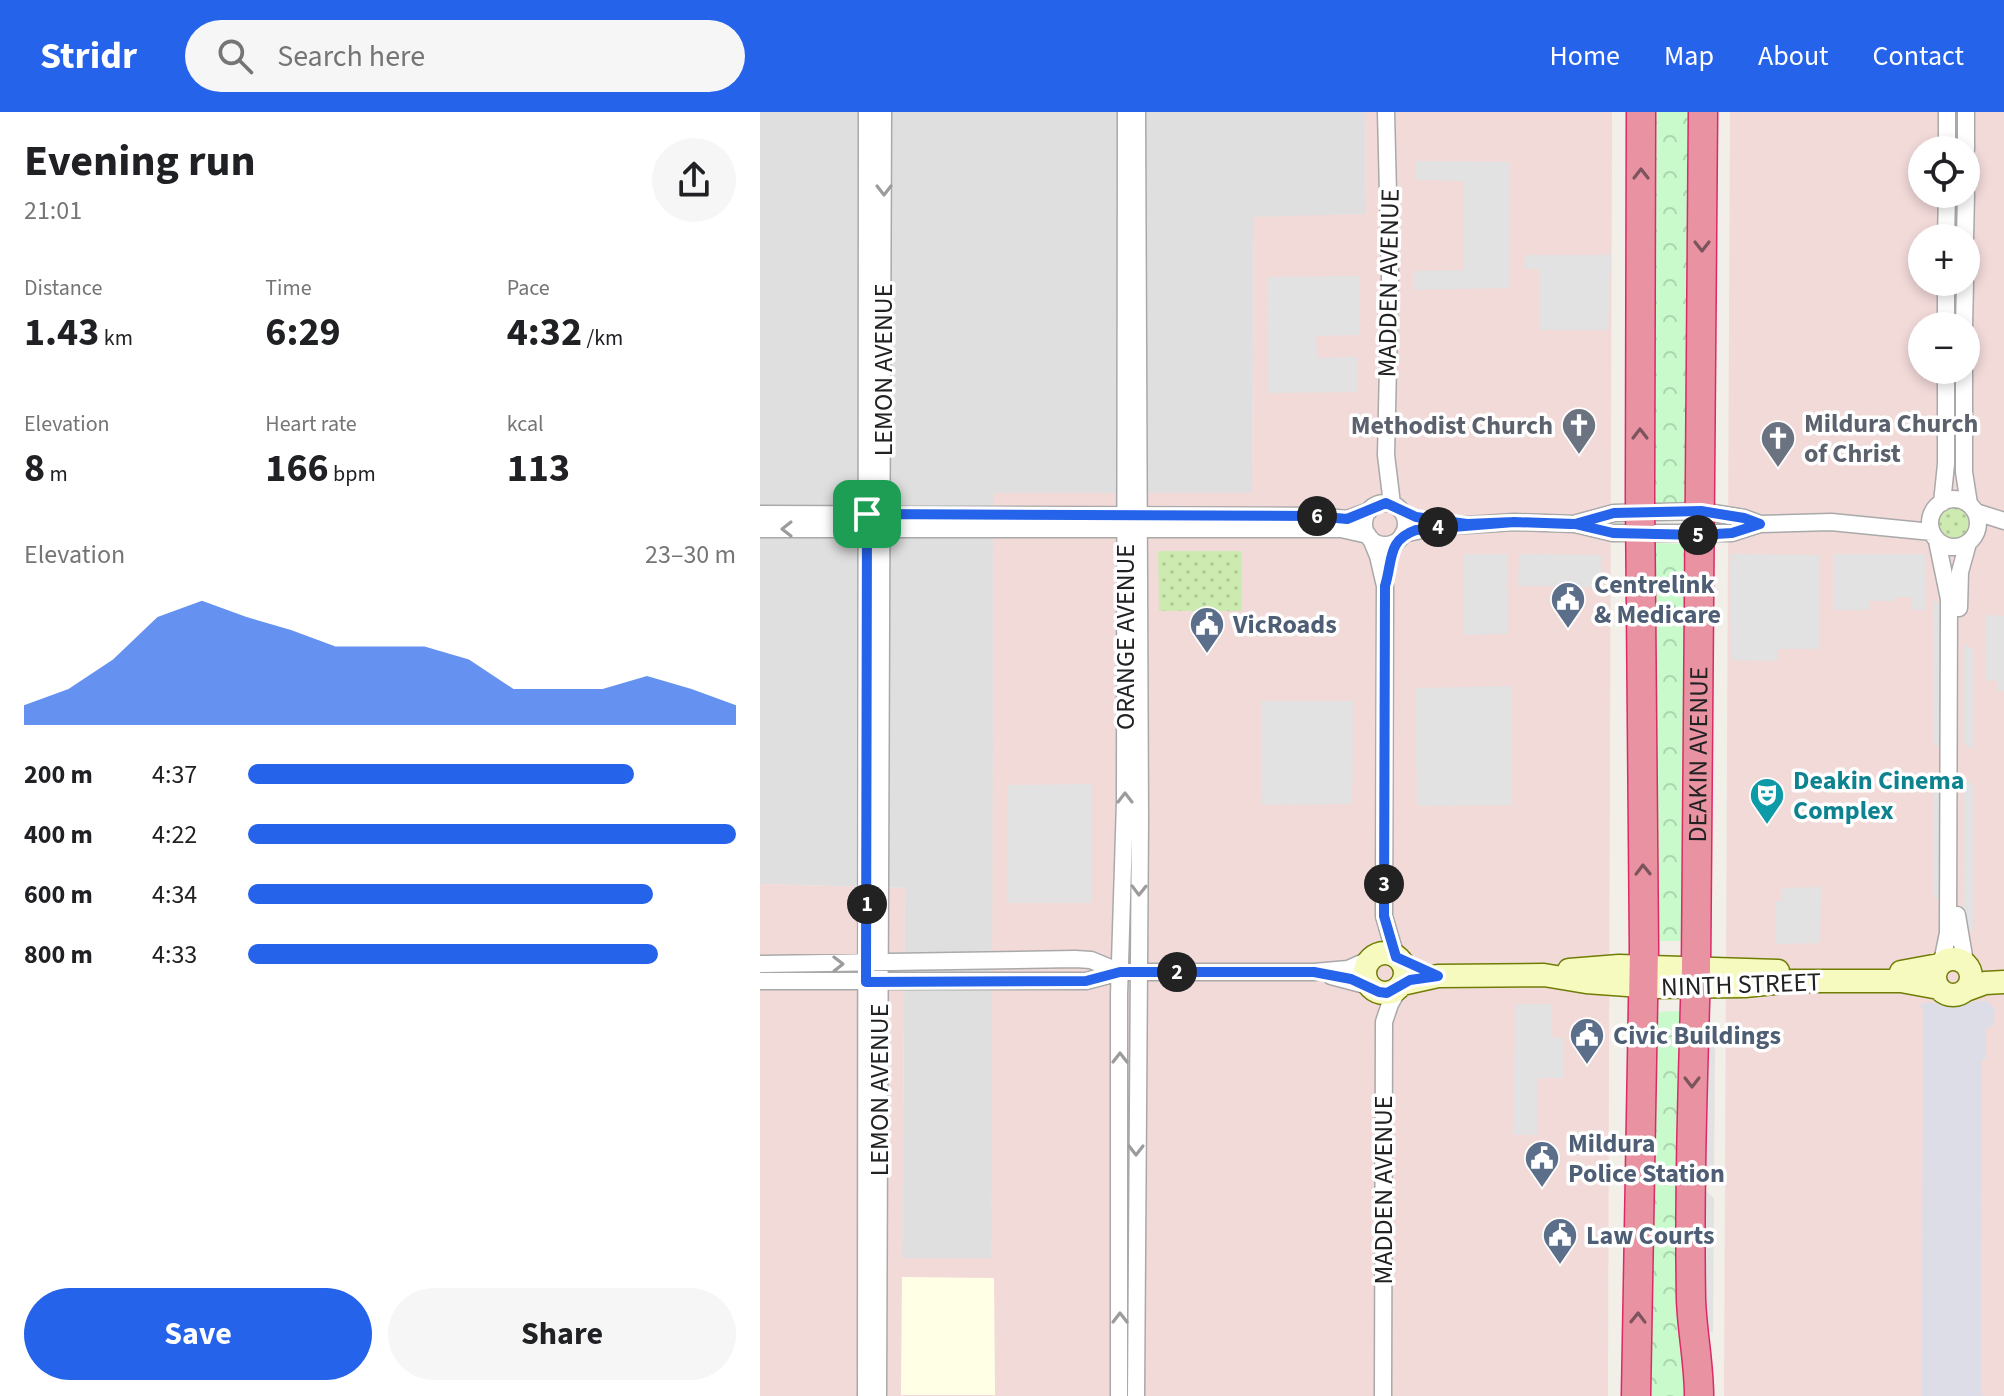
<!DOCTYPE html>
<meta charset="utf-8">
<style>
body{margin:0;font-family:"Source Sans 3",sans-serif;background:#f6f6f6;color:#202124;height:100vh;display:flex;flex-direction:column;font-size:30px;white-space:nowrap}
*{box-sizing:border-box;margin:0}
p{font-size:26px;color:#757577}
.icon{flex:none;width:44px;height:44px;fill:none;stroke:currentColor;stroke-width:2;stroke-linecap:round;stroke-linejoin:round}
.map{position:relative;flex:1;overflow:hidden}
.details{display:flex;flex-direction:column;background:#fff;width:760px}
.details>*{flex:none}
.tools{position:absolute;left:1148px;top:24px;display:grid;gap:16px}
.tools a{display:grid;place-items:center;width:72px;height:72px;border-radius:50%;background:#fff;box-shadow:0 4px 12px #0003;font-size:40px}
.pin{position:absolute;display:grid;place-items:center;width:68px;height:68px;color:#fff;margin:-34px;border-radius:16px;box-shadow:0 4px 12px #0006}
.km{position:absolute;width:40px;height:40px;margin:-20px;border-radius:50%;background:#222;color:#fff;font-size:22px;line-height:40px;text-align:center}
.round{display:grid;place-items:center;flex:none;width:84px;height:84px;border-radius:42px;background:#f6f6f6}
.headline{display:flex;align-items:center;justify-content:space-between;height:136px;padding:0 24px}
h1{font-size:44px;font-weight:700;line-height:60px}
.stats{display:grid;grid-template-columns:repeat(3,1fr);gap:12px;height:136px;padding:8px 24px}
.stats div{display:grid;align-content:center}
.stats b{font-size:40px;font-weight:700}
.stats small{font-size:22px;font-weight:400}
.stats p{font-size:22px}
.chart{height:224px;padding:16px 24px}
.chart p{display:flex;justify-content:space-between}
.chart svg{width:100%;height:144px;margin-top:8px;fill:#2563eb;opacity:.7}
.action{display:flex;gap:16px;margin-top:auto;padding:16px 24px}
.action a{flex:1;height:92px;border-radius:48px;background:#2563eb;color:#fff;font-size:32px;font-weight:700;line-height:92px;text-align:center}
.action a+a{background:#f6f6f6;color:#202124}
ul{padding:0 24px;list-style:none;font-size:26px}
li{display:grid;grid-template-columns:128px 96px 1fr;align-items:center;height:60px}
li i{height:20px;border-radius:10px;background:#2563eb}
header{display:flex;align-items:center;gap:48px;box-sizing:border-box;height:112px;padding:0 40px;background:#2563eb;color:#fff}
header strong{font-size:38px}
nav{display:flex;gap:44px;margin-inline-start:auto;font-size:28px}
.search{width:560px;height:72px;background:#f6f6f6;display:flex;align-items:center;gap:20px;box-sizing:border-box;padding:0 28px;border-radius:44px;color:#757577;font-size:30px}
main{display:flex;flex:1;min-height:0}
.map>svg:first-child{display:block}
.residential{fill:#e0dfdf}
.commercial{fill:#f2dad9;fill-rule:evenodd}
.education{fill:#ffffe5}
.grass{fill:url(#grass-dots)}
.park{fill:url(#park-crowns)}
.parking{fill:#e2e2e2}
.plaza{fill:#dddde8}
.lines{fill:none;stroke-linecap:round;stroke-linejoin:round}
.street-casing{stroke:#a9a9a9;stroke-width:19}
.secondary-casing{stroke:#707d05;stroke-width:25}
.highway-casing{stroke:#dc2a67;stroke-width:31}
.street{stroke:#fff;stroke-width:16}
.secondary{stroke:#f7fabf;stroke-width:22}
.highway{stroke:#e892a2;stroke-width:28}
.oneway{stroke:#7b545c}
.oneway2{stroke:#9c9c9c}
.route-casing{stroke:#fff;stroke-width:16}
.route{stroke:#2563eb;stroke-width:10}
.labels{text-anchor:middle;stroke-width:7;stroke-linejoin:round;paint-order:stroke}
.street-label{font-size:26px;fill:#222;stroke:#fff}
.worship-label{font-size:26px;font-weight:bold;fill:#5b616d;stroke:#fff;text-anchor:start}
.service-label{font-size:26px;font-weight:bold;fill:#4e5e75;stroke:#fff;text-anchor:start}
.culture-label{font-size:26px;font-weight:bold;fill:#0d838f;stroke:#fff;text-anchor:start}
</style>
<header>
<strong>Stridr</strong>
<div class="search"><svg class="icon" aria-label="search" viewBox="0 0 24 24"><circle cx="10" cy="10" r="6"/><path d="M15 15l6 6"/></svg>Search here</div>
<nav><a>Home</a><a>Map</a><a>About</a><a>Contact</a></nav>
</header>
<main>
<section class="details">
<div class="headline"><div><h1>Evening run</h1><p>21:01</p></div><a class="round"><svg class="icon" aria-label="share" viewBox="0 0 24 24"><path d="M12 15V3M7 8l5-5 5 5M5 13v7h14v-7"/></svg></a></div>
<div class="stats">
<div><p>Distance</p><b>1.43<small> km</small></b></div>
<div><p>Time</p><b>6:29</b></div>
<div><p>Pace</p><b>4:32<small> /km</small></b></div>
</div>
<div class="stats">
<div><p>Elevation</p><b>8<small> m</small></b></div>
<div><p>Heart rate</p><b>166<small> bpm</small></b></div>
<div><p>kcal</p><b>113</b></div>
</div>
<div class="chart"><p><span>Elevation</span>23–30 m</p>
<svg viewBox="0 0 160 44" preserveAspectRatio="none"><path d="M0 44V38L10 33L20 24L30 11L40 6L50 11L60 15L70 20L80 20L90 20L100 24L110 33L120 33L130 33L140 29L150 33L160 38V44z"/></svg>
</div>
<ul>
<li><b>200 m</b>4:37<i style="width:79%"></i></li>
<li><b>400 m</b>4:22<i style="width:100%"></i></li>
<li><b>600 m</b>4:34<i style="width:83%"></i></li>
<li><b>800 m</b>4:33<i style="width:84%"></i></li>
</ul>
<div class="action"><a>Save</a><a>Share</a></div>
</section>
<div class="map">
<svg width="1244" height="1284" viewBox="0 0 1244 1284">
<defs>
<pattern id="grass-dots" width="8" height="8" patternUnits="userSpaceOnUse" patternTransform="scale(2)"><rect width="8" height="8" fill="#cdebb0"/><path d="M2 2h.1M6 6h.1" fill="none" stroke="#b0c997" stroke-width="1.8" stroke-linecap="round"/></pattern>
<pattern id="park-crowns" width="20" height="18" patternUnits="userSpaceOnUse" patternTransform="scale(2)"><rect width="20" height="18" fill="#c8facc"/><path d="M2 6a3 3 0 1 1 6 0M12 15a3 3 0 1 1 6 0" fill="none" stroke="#acd6af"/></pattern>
</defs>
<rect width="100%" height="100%" fill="#f2efe9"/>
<path class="residential" d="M0 0H605L606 103 494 105 492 381H234L232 1146H142L145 776 0 772Z"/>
<path class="commercial" d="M605 0H852L848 1284H0V772L145 776 142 1146H231L234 381H492L494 105 606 102Z
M970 0H1244V1284H964ZM1162 38H1206V82H1162ZM1162 126H1206V170H1162ZM1162 214H1206V258H1162Z"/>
<path class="education" d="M142 1165 234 1166 235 1283H141Z"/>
<path class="grass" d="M1178 411a16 16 0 1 1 32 0a16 16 0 1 1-32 0Z
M398 439H482V499H399Z"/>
<path class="park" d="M888 0H931L929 393 891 392Z
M895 431 925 432 922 829H893Z
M922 899 923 1284H891L896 900Z"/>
<path class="parking" d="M655 49 750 50V176L654 178V159L703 158 704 69 655 68Z
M765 143H851L848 218H779V157H764Z
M599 164V223L556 224 557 246 597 245 598 280 508 281 507 165Z
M704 442H748V522L704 523Z
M759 442 841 443V475L758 474Z
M970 442 1060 443V537H1018V549L971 548Z
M1073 442H1165V498H1152V485H1136L1135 489H1110L1109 498H1073Z
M1174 489 1184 495 1183 638 1174 632Z
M1226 503 1244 504V579H1237V568L1226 569Z
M1204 532 1214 538V638L1204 632Z
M751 574 752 693 657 694 655 576Z
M501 589H594L592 692 502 693Z
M1173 663 1183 670 1180 788 1173 784Z
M1204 666 1214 673 1213 819 1203 813Z
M331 672V791H247V673Z
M1061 775 1060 831 1015 832 1016 789H1022V776Z
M755 892H792V925L804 926 803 966H777V1023H754Z
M949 929 955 935 954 1071 944 1062 945 934Z
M944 1078 954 1086 953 1221 944 1214Z"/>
<path class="plaza" d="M1227 889 1236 898 1234 902V913L1226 917V946L1222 948 1221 1281 1224 1284H1162L1163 898 1160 894 1163 891Z"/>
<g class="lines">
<g class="street-casing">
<path id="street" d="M626 0 630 163 626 343 632 392
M1187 0V38
M1206 38V0
M1186 126 1187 82
M1205 126 1206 82
M1186 214V170
M1204 214 1205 170
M1204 258V360L1209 392
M1170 411a24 24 0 1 1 48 0a24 24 0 1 1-48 0Z
M1182 391 1186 352V258
M604 412a21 21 0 1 1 42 0a21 21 0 1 1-42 0Z
M1216 400 1244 409
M0 402 555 404 587 407 609 399
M817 411 854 401 941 399 984 406 1000 412
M0 417H581L608 423
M643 422 676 415 754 410 815 412 853 421H972L1000 412 1071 410 1172 420
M611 427 618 444 625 474 624 804 636 845
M1177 429 1189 487 1188 821 1182 850
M1199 496 1200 460 1208 431
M1197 803 1205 850
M0 852 315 847 331 848 360 860
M571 864 609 874
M0 869H326L360 860H554L588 857 613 846
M106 1284 107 0
M118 1284 123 0
M359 1284V883L365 689 366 0
M376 1284 380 708 377 0
M623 1284 624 910 630 892 639 876"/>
</g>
<g class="secondary-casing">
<path id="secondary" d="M605 861a20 20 0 1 1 40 0a20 20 0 1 1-40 0Z
M1175 865a18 18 0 1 1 36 0a18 18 0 1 1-36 0Z
M809 858 859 854 1018 859
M1141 860 1179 853
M642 872 678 864 784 863 826 870 895 875 985 874 1033 869H1141L1179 876
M1206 878 1225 871 1244 870"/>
</g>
<g class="highway-casing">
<g id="highway">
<path d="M876 1284 884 836 880 385 881 0"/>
<path id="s1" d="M939 1284C939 1251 932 1219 931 1187 929 1076 933 966 936 856L943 0"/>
</g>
</g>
<use href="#street" class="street"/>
<use href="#secondary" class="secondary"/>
<use href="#highway" class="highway"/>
</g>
<defs><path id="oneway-chevron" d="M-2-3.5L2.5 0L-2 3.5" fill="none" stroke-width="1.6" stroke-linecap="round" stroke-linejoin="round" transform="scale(2)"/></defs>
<g class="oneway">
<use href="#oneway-chevron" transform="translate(881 62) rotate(-90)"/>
<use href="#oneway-chevron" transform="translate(942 134) rotate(90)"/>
<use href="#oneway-chevron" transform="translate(880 322) rotate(-90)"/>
<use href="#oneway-chevron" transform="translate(883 758) rotate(-91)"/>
<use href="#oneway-chevron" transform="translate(932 970) rotate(90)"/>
<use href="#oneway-chevron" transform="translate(878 1206) rotate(-89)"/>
</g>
<g class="oneway2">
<use href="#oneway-chevron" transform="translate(124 78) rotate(90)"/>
<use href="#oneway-chevron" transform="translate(27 417) rotate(-180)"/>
<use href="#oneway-chevron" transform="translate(365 686) rotate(-90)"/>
<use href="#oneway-chevron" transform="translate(379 778) rotate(91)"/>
<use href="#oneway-chevron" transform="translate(78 852) rotate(-1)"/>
<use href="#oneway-chevron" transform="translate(360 946) rotate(-90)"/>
<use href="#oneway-chevron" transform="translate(376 1038) rotate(90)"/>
<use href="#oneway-chevron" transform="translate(360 1206) rotate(-90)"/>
</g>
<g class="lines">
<g class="route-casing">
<path id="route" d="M107 402 106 870 326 869 360 860H554L591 867 619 880 627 881 650 868 678 864 636 845 624 804 625 474C633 448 627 428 656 418L754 410 815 412 854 401 941 399 984 406 1000 412 972 421 940 423 853 421 815 412H810L754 410 707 412 656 405 626 391 587 407 555 404 107 402"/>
</g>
<use href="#route" class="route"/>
</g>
<defs>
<g id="church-pin" transform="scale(1.8)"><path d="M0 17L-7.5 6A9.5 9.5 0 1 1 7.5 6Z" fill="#6b7280" stroke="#fff"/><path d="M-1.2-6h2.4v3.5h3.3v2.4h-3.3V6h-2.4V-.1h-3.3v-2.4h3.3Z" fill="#fff"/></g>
<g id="civic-pin" transform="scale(1.8)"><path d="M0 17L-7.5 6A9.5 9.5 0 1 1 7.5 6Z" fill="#5c6f8a" stroke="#fff"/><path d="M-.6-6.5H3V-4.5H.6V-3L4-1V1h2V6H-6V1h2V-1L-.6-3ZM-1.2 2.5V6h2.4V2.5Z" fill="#fff"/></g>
<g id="theatre-pin" transform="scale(1.8)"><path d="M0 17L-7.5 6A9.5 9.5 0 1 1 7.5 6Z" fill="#0f9aa8" stroke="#fff"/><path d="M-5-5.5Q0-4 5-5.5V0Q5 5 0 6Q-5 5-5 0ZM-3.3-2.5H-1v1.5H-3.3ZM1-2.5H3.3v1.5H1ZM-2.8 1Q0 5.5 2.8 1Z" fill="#fff"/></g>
</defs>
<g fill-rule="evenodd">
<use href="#church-pin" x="819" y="313"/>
<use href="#church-pin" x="1018" y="326"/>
<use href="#civic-pin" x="808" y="487"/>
<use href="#civic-pin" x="447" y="512"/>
<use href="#theatre-pin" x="1007" y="683"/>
<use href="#civic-pin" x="827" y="923"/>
<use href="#civic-pin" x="782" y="1046"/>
<use href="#civic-pin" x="800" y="1123"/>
</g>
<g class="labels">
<g class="street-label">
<text transform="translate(628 171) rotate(-89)" y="9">MADDEN AVENUE</text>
<text transform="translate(123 258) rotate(-90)" y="9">LEMON AVENUE</text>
<text transform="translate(365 525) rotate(-90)" y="9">ORANGE AVENUE</text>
<text dy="9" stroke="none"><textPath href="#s1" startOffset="642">DEAKIN AVENUE</textPath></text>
<text transform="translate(981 872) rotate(-2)" y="9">NINTH STREET</text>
<text transform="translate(119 978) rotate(-90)" y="9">LEMON AVENUE</text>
<text transform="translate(623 1078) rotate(-90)" y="9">MADDEN AVENUE</text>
</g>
<g class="worship-label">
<text x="1044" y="320">Mildura Church<tspan x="1044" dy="30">of Christ</tspan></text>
<text x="793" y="322" text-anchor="end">Methodist Church</text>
</g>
<g class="service-label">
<text x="834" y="481">Centrelink<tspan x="834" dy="30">&amp; Medicare</tspan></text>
<text x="473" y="521">VicRoads</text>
<text x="853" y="932">Civic Buildings</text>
<text x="808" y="1040">Mildura<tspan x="808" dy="30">Police Station</tspan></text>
<text x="826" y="1132">Law Courts</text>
</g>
<g class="culture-label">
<text x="1033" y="677">Deakin Cinema<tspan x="1033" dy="30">Complex</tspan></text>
</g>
</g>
</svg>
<div class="tools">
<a><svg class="icon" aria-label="locate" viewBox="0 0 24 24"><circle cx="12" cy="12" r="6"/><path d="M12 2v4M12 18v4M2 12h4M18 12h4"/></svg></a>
<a>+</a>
<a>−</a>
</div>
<div class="pin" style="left:107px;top:402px;background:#1e9e55"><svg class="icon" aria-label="arrive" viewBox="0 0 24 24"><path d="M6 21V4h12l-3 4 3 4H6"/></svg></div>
<b class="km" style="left:107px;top:792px">1</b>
<b class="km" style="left:417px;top:860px">2</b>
<b class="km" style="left:624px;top:772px">3</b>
<b class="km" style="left:678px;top:415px">4</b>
<b class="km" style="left:938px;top:423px">5</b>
<b class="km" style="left:557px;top:404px">6</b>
</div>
</main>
